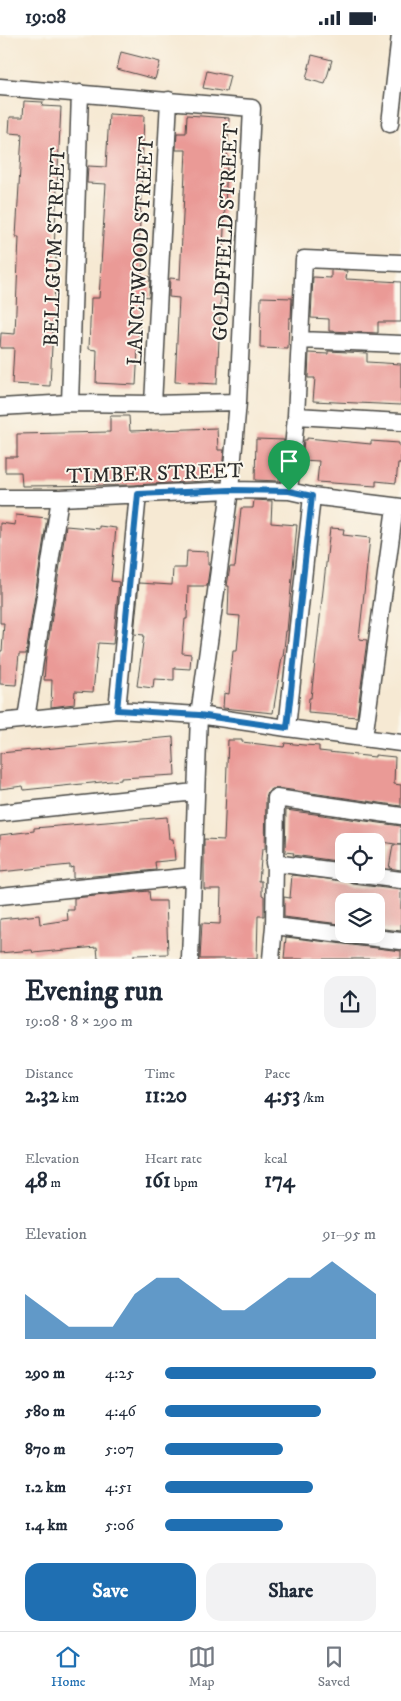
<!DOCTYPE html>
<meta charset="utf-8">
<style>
body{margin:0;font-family:"IM FELL DW Pica",serif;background:#f2f2f3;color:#1f2937;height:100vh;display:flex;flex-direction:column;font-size:19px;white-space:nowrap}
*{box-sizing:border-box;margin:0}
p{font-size:16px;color:#747a83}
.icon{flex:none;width:28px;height:28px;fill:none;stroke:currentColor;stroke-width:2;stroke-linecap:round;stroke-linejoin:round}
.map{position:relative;height:924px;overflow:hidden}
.drawer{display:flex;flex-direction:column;background:#fff;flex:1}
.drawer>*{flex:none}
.fabs{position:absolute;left:335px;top:798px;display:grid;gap:10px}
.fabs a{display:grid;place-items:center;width:50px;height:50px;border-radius:10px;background:#fff;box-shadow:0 5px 20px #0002;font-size:25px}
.pin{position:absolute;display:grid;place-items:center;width:42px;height:42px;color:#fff;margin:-51px -21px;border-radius:50% 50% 50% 0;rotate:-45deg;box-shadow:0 0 5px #0007}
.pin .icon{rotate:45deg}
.round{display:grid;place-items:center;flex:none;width:52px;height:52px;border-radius:15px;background:#f2f2f3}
.overview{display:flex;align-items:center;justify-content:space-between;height:85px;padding:0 25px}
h1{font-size:28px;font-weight:700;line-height:38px}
.stats{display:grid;grid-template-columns:repeat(3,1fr);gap:8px;height:85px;padding:5px 25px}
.stats div{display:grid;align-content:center}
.stats b{font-size:21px;font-weight:700}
.stats small{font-size:14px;font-weight:400}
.stats p{font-size:14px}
.chart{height:140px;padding:10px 25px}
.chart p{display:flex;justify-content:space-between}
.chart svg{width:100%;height:90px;margin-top:5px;fill:#1f6fb2;opacity:.7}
.button{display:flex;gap:10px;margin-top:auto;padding:10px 25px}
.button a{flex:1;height:58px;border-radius:15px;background:#1f6fb2;color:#fff;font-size:20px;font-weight:700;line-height:58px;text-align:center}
.button a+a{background:#f2f2f3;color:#1f2937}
ul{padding:0 25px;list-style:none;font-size:16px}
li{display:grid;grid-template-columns:80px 60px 1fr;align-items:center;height:38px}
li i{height:12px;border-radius:6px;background:#1f6fb2}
.status{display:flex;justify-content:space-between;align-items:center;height:35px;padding:0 25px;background:#fff;direction:ltr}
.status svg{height:14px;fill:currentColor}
.dock{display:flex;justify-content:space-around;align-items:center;height:70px;border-top:1px solid #e0e1e3;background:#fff;font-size:14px;color:#747a83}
.dock a{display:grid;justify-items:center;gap:2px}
.dock .on{color:#1f6fb2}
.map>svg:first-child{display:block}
.building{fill:#ea9a96}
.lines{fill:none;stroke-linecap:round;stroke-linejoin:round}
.minor-casing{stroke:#494844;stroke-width:19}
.minor{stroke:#fff;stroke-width:16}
.route-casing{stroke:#fff;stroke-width:10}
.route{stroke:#1f6fb2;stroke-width:6}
.labels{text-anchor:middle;stroke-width:4;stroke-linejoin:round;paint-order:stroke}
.street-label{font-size:21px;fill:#2b2b2b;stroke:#fbf7ec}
</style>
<div class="status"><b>19:08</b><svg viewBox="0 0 49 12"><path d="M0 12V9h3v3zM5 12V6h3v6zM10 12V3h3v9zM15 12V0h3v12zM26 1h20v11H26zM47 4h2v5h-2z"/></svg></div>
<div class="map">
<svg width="401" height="924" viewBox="0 0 401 924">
<rect width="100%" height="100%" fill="#fbf7ec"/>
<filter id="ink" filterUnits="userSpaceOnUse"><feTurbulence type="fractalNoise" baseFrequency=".02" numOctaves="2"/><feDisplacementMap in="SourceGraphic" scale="10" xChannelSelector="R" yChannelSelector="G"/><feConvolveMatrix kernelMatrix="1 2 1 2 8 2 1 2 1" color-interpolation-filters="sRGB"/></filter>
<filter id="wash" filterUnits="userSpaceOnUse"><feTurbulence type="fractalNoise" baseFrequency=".0096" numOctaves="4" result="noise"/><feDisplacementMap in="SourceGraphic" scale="20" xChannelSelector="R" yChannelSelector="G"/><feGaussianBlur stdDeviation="1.12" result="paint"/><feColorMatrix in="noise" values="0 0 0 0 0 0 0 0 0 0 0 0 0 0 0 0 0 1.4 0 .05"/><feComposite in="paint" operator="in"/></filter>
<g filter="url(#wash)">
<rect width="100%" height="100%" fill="#f6e9d3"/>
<g id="blocks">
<path class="building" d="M121 17 160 27 155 44 117 34Z
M312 20 332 25 325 49 306 44Z
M207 36 230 41 226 57 203 53Z
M24 66 43 67 42 71 61 72 54 214H56V231L50 351 12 349 14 313H0L1 298 15 299 19 202H16L22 99 9 98 10 82H23Z
M109 79 144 81 139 212H143L142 241 150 242 149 262 141 261 136 350 96 348 97 315 89 314 91 263H99L106 149 87 148 88 131 106 132Z
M187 80 229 83 217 349 175 347 179 263 169 262 170 243 180 244 186 115H176L177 98H186Z
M331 235 347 236 346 244 401 247V287H378V298L329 296V284L311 283 313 242 331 243Z
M261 262 292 263 291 283H289L288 314 260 313Z
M328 316 367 318V327L401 329V370L313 366 315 343H308L309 318 328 319Z
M110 381H129L130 396 217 393 218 415H224L221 445 134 450 22 451 21 437H5V422H17V399L110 397Z
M307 403 371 409V406L399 408V411H401V428H398L396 448 376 446V451L317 447 319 426 302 425 304 405H307Z
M256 404 284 405 282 425H280L279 446 255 445Z
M254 465 272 466 271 488 297 490 287 596H286L283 622H282L273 678 223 673 224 658 229 659 233 616H237L240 581 228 580 229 551H227L230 532H235L241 473H253Z
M16 480 47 483 26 619H19L16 650 0 649V616H2L4 588H0V488L15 490Z
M66 491 99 494V491L116 493 111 546 119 547 113 609 98 608 93 657 75 656 74 669 51 672 52 645H44L46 621Z
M330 493 344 494 343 500 370 503 359 604 367 605 357 682 308 678 309 663H311Z
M187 516 208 517V530H210L207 551H188L187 584H185L182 618 191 619 190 634 174 633V645L154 644 153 653 137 651 144 600 134 599 139 548 172 550 173 533H186Z
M173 702 175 740 121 743V745L24 755 23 751 0 754V718Z
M228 705H242V707L284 712 285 708 304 710 319 711V716L375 722V720L395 722 394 749 401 750V771L277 753 272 754 268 757 266 763 265 814H262L259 846H262V860L264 861V881H258L257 924H200L202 888 220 889 221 854H204V804L224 805Z
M286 775 401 791V810L376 806H344V827L293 820 294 818 285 817Z
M167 782 169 804H173L175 825 155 827 156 835 73 843V832L70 833V830L0 837V800L34 796V793Z
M393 810H401V835L389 833Z
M292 840 347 846 353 849 401 855V896L376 893V866H342L340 889 284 882V862L290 863Z
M149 856 150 866H166L168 919 134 920V924H98L97 912 33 918 32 915 0 918V884L39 880 40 889 68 885 67 875H74V863Z
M286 902 401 916V924H284Z"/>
</g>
</g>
<g filter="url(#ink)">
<use href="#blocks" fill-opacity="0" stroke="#494844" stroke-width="1"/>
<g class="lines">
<g class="minor-casing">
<path id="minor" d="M0 52 252 73 238 367 230 455 199 680 190 924
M390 89 400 0
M300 305 401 309
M70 368 80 58
M153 369 169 65
M0 372 70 368 153 369 238 367
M296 381 401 387
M289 456 296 381 304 224 401 228
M0 463H60L230 455 289 456 312 461 401 472
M117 675 138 459
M26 684 60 463
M0 687 117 675 199 680 287 693 401 708
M287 693 312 461
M364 703 395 472
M0 778 195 757
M274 828 344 837
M354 839 401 845
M0 861 193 841
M274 891 401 906
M271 924 274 891 276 763 401 781"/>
</g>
<use href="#minor" class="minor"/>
</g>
</g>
<g class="lines" filter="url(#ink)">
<g class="route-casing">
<path id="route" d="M230 455 289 456 312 461 287 693 199 680 117 675 138 459Z"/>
</g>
<use href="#route" class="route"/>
</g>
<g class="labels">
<g class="street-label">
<text transform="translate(225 197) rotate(-87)" y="7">GOLDFIELD STREET</text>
<text transform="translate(54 212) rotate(-88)" y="7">BELLGUM STREET</text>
<text transform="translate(140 216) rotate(-87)" y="7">LANCEWOOD STREET</text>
<text transform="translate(155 438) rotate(-2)" y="7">TIMBER STREET</text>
</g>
</g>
</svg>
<div class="fabs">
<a><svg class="icon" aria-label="locate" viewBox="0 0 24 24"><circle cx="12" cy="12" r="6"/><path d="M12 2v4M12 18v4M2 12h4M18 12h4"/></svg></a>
<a><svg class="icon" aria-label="layers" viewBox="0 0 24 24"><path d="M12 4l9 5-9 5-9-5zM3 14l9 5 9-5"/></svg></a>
</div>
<div class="pin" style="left:289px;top:456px;background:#1e9e55"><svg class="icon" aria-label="arrive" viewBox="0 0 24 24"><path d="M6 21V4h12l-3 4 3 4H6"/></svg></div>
</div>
<section class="drawer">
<div class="overview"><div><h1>Evening run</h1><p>19:08 · 8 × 290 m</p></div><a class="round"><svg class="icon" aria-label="share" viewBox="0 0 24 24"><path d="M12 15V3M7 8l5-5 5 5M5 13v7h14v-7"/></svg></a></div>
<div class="stats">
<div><p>Distance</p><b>2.32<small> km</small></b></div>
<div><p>Time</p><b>11:20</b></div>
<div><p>Pace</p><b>4:53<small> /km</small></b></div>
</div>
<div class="stats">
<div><p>Elevation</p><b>48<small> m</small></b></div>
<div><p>Heart rate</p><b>161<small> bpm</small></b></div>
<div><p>kcal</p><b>174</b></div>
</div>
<div class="chart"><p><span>Elevation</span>91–95 m</p>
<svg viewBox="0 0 160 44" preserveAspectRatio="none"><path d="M0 44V22L10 30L20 38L30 38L40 38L50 22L60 14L70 14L80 22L90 30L100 30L110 22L120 14L130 14L140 6L150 14L160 22V44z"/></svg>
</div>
<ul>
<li><b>290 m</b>4:25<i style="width:100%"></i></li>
<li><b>580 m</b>4:46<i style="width:74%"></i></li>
<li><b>870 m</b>5:07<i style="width:56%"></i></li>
<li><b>1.2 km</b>4:51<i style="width:70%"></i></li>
<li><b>1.4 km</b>5:06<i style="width:56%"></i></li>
</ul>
<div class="button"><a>Save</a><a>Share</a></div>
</section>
<nav class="dock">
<a class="on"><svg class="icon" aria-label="home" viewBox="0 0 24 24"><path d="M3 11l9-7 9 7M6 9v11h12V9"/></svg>Home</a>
<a><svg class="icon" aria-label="map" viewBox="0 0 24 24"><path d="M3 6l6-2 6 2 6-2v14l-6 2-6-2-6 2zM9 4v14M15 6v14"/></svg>Map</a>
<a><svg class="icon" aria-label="saved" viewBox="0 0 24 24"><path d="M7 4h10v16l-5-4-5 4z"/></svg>Saved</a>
</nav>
